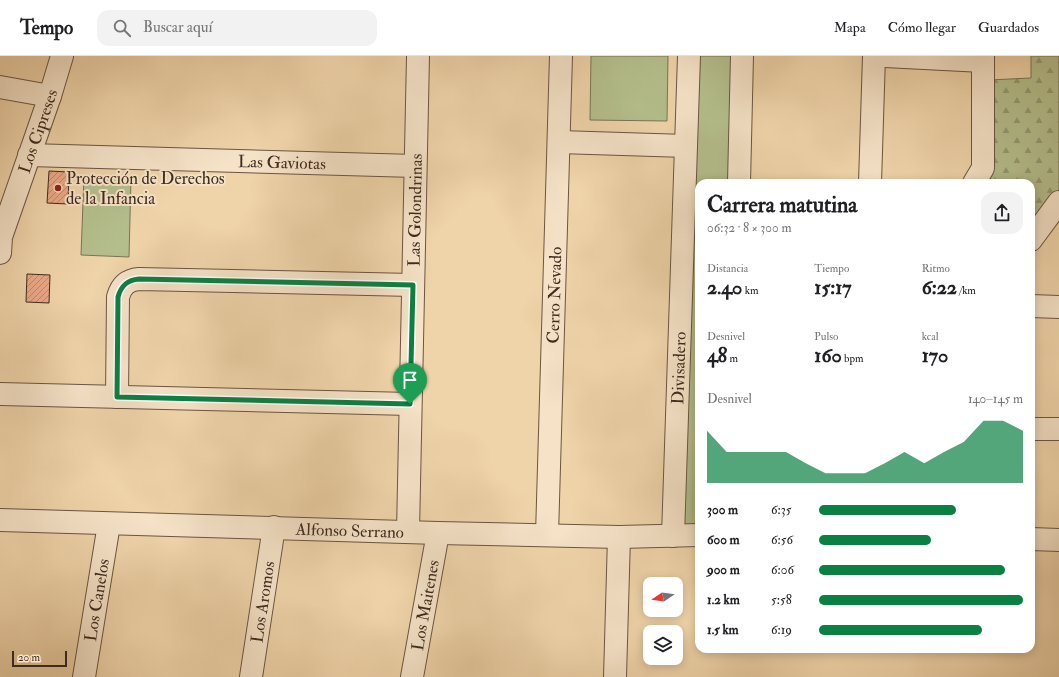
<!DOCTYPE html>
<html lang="es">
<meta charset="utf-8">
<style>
body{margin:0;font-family:"IM FELL Double Pica",serif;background:#f2f2f2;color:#202124;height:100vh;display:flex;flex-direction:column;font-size:15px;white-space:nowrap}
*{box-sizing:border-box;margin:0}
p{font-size:13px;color:#757577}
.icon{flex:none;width:22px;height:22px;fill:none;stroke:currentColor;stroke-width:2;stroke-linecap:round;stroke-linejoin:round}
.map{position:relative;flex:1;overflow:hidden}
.details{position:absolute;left:695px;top:123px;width:340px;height:474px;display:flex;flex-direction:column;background:#fff;border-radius:12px;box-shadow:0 2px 10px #0003}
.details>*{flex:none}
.needle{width:26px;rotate:257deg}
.tools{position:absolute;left:643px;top:521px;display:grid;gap:8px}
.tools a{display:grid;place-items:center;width:40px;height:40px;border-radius:8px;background:#fff;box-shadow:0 2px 10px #0003;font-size:20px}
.scale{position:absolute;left:12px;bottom:10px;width:55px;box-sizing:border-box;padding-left:4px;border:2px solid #3f2b1f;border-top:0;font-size:11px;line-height:14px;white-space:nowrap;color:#3f2b1f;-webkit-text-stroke:3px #f5e2c7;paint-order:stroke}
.pin{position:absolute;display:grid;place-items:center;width:34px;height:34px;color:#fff;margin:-41px -17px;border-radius:50% 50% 50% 0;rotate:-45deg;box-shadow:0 0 4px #0007}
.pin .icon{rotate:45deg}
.round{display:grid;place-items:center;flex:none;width:42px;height:42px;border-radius:12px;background:#f2f2f2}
.headline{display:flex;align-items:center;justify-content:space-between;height:68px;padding:0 12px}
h1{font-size:22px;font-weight:700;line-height:30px}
.stats{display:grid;grid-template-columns:repeat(3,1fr);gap:6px;height:68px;padding:4px 12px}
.stats div{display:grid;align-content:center}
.stats b{font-size:20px;font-weight:700}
.stats small{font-size:11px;font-weight:400}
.stats p{font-size:11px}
.chart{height:112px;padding:8px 12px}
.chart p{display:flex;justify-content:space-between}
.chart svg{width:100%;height:72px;margin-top:4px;fill:#0b8043;opacity:.7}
ul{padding:0 12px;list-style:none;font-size:13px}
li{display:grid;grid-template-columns:64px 48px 1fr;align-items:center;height:30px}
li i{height:10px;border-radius:5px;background:#0b8043}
header{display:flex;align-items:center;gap:24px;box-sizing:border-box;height:56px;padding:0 20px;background:#fff;border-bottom:1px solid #e0e0e0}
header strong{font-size:19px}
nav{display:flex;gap:22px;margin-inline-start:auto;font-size:14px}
.search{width:280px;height:36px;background:#f2f2f2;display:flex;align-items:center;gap:10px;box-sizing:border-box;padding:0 14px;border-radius:12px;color:#757577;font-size:15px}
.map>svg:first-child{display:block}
.grass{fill:#b4be8c;stroke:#7a7456}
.forest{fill:url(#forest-firs);stroke:#7a7456}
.building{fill:url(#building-hatch);stroke:#3f2b1f}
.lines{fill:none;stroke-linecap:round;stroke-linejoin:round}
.minor-casing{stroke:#6b5542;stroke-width:24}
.minor{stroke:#f5e2c7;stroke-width:22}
.route-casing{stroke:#fff;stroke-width:8}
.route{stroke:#0b8043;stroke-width:5}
.poi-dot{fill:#8f2418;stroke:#f5e2c7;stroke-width:1.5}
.labels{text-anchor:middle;stroke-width:4;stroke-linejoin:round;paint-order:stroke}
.street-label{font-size:17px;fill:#3f2b1f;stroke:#f5e2c7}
.poi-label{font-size:17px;fill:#3f2b1f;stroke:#f5e2c7;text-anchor:start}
</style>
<header>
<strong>Tempo</strong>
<div class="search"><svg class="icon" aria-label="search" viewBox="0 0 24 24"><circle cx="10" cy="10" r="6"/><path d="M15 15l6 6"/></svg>Buscar aquí</div>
<nav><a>Mapa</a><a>Cómo llegar</a><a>Guardados</a></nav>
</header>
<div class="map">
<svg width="1059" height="621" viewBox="0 0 1059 621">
<defs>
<pattern id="forest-firs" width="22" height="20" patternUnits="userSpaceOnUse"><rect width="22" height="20" fill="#b4be8c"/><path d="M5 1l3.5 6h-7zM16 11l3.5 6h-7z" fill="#949b72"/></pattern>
<pattern id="building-hatch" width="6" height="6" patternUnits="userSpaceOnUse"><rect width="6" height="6" fill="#e9a887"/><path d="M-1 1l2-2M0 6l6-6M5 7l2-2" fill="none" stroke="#be896e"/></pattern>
</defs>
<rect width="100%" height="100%" fill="#efd3a9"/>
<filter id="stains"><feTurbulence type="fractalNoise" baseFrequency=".005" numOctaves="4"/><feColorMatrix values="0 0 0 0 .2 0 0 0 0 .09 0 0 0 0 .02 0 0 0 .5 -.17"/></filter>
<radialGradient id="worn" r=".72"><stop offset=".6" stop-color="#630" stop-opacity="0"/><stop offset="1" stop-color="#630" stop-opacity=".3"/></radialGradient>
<path class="grass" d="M591 0H668L667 65 590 64Z
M695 0H737L733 127H699V472H682Z
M84 120 131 122 129 201 81 199Z"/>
<path class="forest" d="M1031 0H1059V141L1031 178V127H981L989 24 1031 22Z"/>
<path class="building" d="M49 115 69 116 68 148 47 147Z
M27 218 50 219 49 247 26 246Z"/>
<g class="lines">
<g class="minor-casing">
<g id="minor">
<path d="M885 0 983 5"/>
<path d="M0 31 50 40"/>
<path d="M559 86 686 90"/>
<path id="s1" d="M29 99 415 110"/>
<path d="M739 127 742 0"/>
<path d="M870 127 874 0"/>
<path d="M974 127 983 112V0"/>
<path d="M1031 184 1059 146"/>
<path id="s2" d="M0 197 1 181 50 40 62 0"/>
<path d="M1031 250 1059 251"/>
<path d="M0 338 410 348"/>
<path d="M117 341 118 241C121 230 127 224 139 223L413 229"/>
<path d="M1031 373H1059"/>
<path id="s3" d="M0 464 438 477 619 481 699 479"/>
<path id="s4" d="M408 476 418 0"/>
<path id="s5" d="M547 479 561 0"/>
<path id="s6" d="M673 480 689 0"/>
<path d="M1031 483 1059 484"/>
<path id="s7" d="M84 621 109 468"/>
<path id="s8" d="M251 621 274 471"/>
<path id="s9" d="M412 621 438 477"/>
<path d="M615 621 619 481"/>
</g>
</g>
<use href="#minor" class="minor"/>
</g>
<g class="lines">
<g class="route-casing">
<path id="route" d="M139 223 413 229 410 348 117 341 118 241C121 230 127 224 139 223Z"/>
</g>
<use href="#route" class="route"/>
</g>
<circle class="poi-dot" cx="58" cy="132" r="4"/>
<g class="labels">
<g class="street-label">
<text dy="6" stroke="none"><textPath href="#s2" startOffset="128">Los Cipreses</textPath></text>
<text dy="6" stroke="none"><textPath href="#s1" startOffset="253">Las Gaviotas</textPath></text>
<text dy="6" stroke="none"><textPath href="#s4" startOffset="322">Las Golondrinas</textPath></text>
<text dy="6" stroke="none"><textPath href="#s5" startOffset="240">Cerro Nevado</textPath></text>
<text dy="6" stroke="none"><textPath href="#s6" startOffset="168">Divisadero</textPath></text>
<text dy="6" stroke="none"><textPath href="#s3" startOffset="350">Alfonso Serrano</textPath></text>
<text dy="6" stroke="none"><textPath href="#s7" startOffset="78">Los Canelos</textPath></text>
<text dy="6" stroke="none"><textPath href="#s8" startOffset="76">Los Aromos</textPath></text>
<text dy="6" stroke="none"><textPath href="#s9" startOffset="73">Los Maitenes</textPath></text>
</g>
<g class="poi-label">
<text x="66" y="128">Protección de Derechos<tspan x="66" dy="20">de la Infancia</tspan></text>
</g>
</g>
<rect width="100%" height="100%" filter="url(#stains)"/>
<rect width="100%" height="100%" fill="url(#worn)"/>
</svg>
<div class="tools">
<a><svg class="needle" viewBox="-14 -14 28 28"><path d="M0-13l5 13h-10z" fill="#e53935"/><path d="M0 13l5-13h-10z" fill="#757577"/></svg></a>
<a><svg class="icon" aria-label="layers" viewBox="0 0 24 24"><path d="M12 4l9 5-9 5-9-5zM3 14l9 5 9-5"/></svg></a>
</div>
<div class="scale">20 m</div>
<div class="pin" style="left:410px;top:348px;background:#1e9e55"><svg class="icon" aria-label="arrive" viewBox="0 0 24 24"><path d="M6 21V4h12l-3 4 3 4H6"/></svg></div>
<section class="details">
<div class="headline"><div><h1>Carrera matutina</h1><p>06:32 · 8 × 300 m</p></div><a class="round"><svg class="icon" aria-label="share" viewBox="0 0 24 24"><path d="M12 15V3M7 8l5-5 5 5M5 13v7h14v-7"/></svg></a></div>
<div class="stats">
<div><p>Distancia</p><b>2.40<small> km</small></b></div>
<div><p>Tiempo</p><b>15:17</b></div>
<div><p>Ritmo</p><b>6:22<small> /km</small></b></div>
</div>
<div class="stats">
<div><p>Desnivel</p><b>48<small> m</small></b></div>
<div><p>Pulso</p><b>160<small> bpm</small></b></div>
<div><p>kcal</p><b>170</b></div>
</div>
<div class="chart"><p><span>Desnivel</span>140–145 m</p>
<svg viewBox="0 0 160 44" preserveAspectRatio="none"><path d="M0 44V12L10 25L20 25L30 25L40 25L50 32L60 38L70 38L80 38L90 32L100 25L110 32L120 25L130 19L140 6L150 6L160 12V44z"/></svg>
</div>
<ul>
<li><b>300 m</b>6:35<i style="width:67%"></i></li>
<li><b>600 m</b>6:56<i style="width:55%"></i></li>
<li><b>900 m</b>6:06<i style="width:91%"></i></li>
<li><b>1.2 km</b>5:58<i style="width:100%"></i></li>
<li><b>1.5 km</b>6:19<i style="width:80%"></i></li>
</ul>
</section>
</div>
